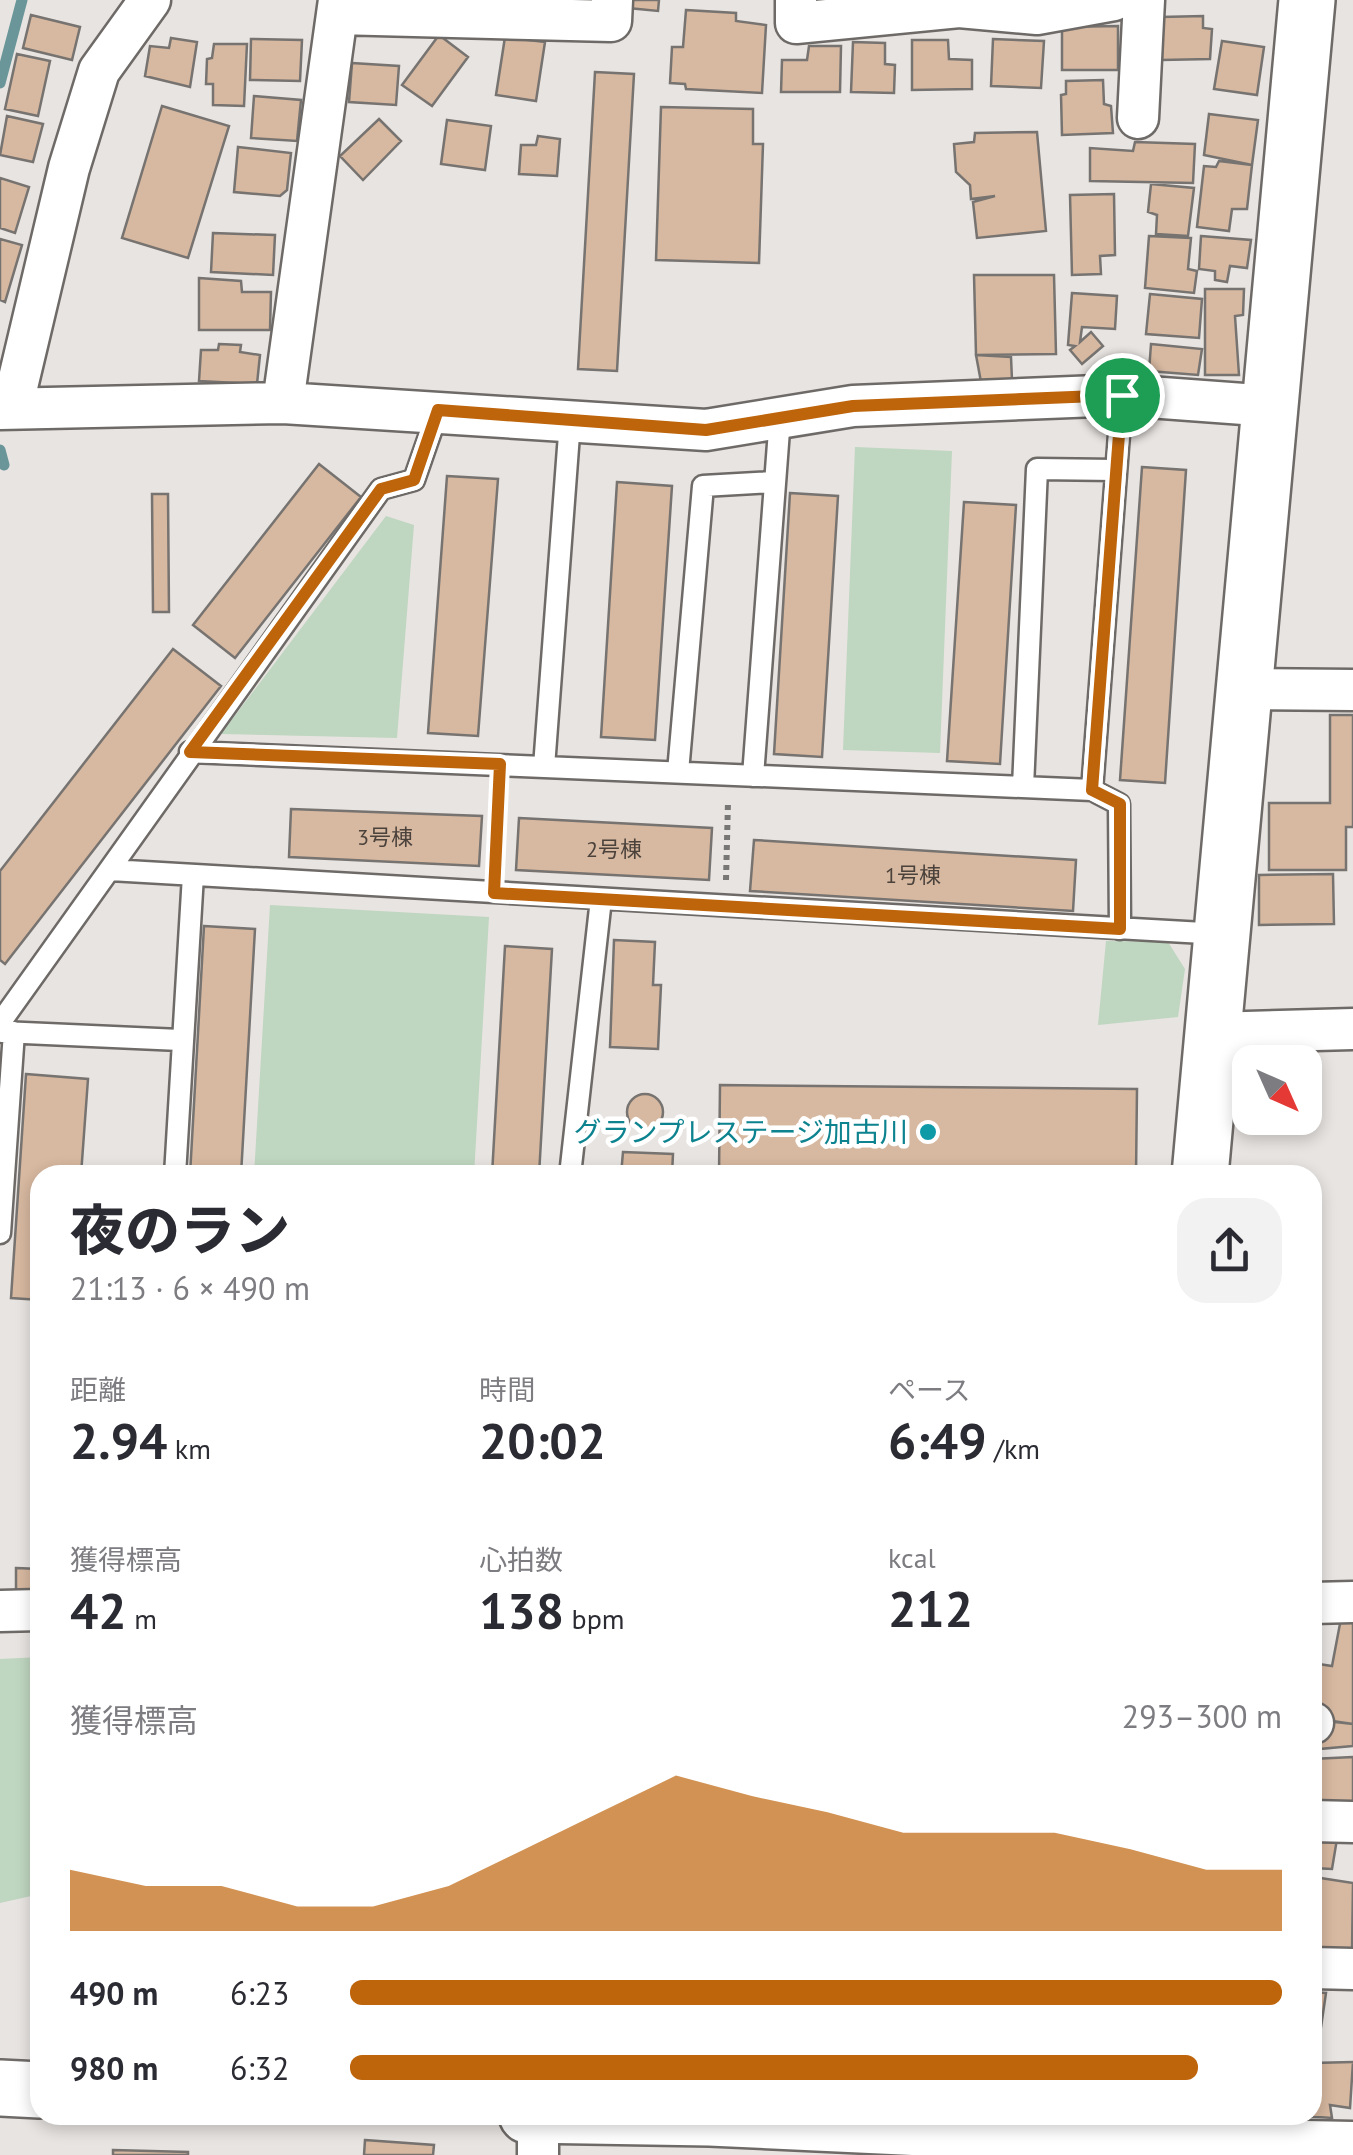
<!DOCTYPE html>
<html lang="ja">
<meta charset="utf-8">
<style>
body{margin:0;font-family:"PT Sans","Noto Sans JP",sans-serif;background:#f2f2f3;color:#2b2b33;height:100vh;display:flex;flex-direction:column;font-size:38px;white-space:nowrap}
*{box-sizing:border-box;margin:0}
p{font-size:32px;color:#7c7c81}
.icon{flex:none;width:55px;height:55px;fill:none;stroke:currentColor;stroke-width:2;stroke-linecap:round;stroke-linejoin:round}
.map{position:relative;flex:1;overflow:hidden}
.side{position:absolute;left:30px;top:1165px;width:1292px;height:960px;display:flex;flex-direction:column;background:#fff;border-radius:30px;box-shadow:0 5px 15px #0003}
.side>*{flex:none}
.needle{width:65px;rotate:135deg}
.fabs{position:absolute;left:1232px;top:1045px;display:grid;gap:20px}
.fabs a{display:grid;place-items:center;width:90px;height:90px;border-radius:20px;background:#fff;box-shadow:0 5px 15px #0003;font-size:50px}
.pin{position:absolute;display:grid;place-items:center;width:85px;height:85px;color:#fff;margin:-42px;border:5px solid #fff;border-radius:50%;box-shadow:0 2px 10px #0007}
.round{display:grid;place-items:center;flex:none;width:105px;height:105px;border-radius:30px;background:#f2f2f3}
.headline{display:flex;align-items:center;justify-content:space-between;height:170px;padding:0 40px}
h1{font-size:55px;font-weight:800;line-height:75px}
.stats{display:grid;grid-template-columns:repeat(3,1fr);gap:15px;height:170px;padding:10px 40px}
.stats div{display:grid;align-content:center}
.stats b{font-size:50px;font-weight:800}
.stats small{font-size:28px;font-weight:400}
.stats p{font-size:28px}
.chart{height:280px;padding:20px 40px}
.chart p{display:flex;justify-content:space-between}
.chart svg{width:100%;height:180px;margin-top:10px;fill:#be640b;opacity:.7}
ul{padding:0 40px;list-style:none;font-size:32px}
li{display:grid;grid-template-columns:160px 120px 1fr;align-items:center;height:75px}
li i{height:25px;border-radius:12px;background:#be640b}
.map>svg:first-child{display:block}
.green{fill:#bfd6c0}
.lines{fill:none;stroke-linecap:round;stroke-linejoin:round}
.stream{stroke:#6a9699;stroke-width:11}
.building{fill:#d7b8a0;stroke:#767370;stroke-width:2.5}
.lane-casing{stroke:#6e6a67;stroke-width:25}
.street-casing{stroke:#6e6a67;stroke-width:45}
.secondary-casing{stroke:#6e6a67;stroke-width:60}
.path{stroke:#797775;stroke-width:6;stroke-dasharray:5 5;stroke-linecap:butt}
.lane{stroke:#fff;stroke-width:20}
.street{stroke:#fff;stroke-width:40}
.secondary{stroke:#fff;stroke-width:55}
.route-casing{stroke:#fff;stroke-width:20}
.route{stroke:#be640b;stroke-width:12}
.culture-dot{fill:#0f9aa8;stroke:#fff;stroke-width:4}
.labels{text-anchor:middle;stroke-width:9;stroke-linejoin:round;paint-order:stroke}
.number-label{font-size:22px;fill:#4b423c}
.culture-label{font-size:28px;fill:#0d838f;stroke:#fff;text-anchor:end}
</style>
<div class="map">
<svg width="1353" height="2155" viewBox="0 0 1353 2155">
<rect width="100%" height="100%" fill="#e8e4e1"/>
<path class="green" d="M855 447 952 451 940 753 843 750Z
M386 516 414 525 397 738 221 734Z
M270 905 489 917 474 1175H254Z
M1106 941 1168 942 1185 969 1178 1017 1098 1025Z
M40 1657V1894L0 1903V1659Z"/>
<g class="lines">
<path class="stream" d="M0 83 22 0
M0 450 4 465"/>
</g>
<path class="building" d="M622 0H659L658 11 628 8Z
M686 10 736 13V21L766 25 762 93 686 89 685 84 670 83 672 47H683Z
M31 15 80 27 72 60 23 48Z
M1203 16V28L1212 29 1210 59 1162 60 1161 17Z
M1118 26V70H1062V27Z
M439 35 468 57 432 106 402 85Z
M505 37 545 42 536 101 496 95Z
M171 38 197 42 190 87 145 76 150 46 169 48Z
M251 39 302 40 300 81 250 80Z
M993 39 1044 41 1041 88 991 86Z
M912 40H948L949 59 972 60V89L912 90Z
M1222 41 1264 47 1257 95 1214 89Z
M853 42 885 43V64L895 65 894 93 851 92Z
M214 44H247L244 106 213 105V84H206L207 59 212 58Z
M809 46H841L840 92H781L782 60H807Z
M17 54 50 61 38 116 5 109Z
M352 63 399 66 396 105 349 102Z
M595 72 634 74 617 371 578 369Z
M1103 80 1104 104 1111 106 1113 133 1062 135 1061 95 1066 94V81Z
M254 96 301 100 297 141 251 138Z
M162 106 229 126 188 258 122 238Z
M661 107 753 109V144H763L759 263 656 260Z
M1209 114 1258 120 1252 165 1204 155Z
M7 116 43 124 33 162 0 155Z
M379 119 401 141 363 180 340 156Z
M447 120 491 126 485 170 441 164Z
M1037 132 1046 231 977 238 973 202 995 196 971 199 970 185 956 172 954 144 974 142 975 133Z
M538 136 560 139 557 176 519 174 521 145H536Z
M1135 142 1195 144 1193 183 1090 181V148L1133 151Z
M238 147 291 153 287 190 280 196 234 192Z
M1219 161 1252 165 1247 209H1232L1229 231 1197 227 1204 166 1216 167Z
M0 178 29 187 15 233 0 228Z
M1151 184 1194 188 1188 236 1156 234 1157 215 1148 212Z
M1114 194 1115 255 1100 256 1101 274 1072 275 1070 195Z
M213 233 275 235 273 275 211 272Z
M1149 236 1191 238 1188 269 1197 271 1194 293 1145 288Z
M1201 236 1251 240 1247 268 1230 266 1227 282 1215 280V271L1199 269Z
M0 239 22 245 5 302 0 300Z
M974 275H1054L1056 354 976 355Z
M199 278 241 281 242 292H271L270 330H199Z
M1205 289H1244L1243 315 1235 316 1239 375H1205Z
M1072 293 1117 296 1115 329 1082 327 1080 342 1091 332 1103 346 1082 364 1070 350 1075 346 1068 345Z
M1150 294 1202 299 1199 338 1146 334Z
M219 344 241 345 240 352 260 355 257 384 199 381 201 350H218Z
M1151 344 1202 349 1198 375 1149 371Z
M976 355 1011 357 1012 380 981 382Z
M319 464 361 497 235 658 193 625Z
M1142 467 1186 470 1165 783 1120 780Z
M447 476 498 479 478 736 428 733Z
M617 482 672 486 655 740 601 737Z
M790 493 838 496 822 757 774 754Z
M152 494H168L169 612H153Z
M964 502 1016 505 1000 764 947 761Z
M173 649 221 686 5 964 0 960V871Z
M1330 715H1353V827H1346V870H1269V803H1330Z
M291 809 482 816 479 866 289 857Z
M519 818 712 828 709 880 516 870Z
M754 840 1076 860 1073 911 750 891Z
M1333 874 1334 924 1259 925V875Z
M204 926 255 929 241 1175H190Z
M614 940 655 942 653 985H661L658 1049 610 1047Z
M505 946 552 949 539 1175H492Z
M26 1074 88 1079 81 1175H40V1300L11 1298Z
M720 1085 1137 1089 1136 1175H719Z
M627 1112a18 18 0 1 1 36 0a18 18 0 1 1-36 0Z
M623 1152 673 1154 672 1175H621Z
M16 1568 40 1569V1594L16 1593Z
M1342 1613 1353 1614V1724L1312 1718V1663L1332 1666Z
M1326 1721 1353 1724V1746L1319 1749Z
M1353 1757V1808L1312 1805V1759Z
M1312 1838 1337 1839 1332 1869 1312 1868Z
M1314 1877 1353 1883 1352 1952 1312 1950Z
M1312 1992 1326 1993 1320 2034H1312Z
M1353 2062 1350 2108 1330 2105 1332 2118 1302 2116 1312 2115V2063Z
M365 2140 434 2145 433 2155H364Z
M113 2150 188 2152V2155H113Z"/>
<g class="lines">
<g class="lane-casing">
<path id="lane" d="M190 752 1092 790 1119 804 1120 929
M544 767 570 421
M678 772 703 486 773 482
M753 776 780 417
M1023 787 1037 469 1115 470
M1092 790 1122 395
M110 870 1221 934
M0 1023 381 489 414 480 438 411
M2 1032 180 1040
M175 1175 193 875
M570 1175 601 899
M0 1233 14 1032"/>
</g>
<g class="street-casing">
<path id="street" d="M796 0V23L959 7 1037 14 1114 0
M337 14 611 21 612 0
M1138 118 1144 0
M283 403 339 0
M12 408 69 168 99 71 150 0
M0 409 283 403 706 430 853 406 1122 395 1271 406
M1246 689 1353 690
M1212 1033 1353 1029
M1312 1603 1353 1602
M0 1611 40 1610
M1312 1723H1313
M1312 1821 1353 1822
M1312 1968 1353 1969
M538 2116V2155
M1116 2137 1353 2142"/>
</g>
<g class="secondary-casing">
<path id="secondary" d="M1200 1175 1307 0
M0 2088 40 2090
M527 2115 710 2118 1116 2137"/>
</g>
<path class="path" d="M495 866 499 789
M726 880 728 802"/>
<use href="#lane" class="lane"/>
<use href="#street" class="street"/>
<use href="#secondary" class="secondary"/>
</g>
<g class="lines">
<g class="route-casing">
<path id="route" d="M1122 395 1092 790 1120 804V929L494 893 500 764 190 752 381 489 414 480 438 410 706 430 853 406Z"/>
</g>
<use href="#route" class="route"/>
</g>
<circle class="culture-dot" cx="928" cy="1132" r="10"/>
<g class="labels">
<g class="number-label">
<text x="385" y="845">3号棟</text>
<text x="614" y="857">2号棟</text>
<text x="913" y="883">1号棟</text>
</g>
<g class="culture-label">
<text x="908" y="1142">グランプレステージ加古川</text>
</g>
</g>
</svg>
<div class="fabs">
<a><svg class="needle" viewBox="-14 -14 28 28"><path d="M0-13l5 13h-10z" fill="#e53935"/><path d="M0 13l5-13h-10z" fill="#7c7c81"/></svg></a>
</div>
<div class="pin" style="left:1122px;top:395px;background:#1e9e55"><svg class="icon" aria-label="arrive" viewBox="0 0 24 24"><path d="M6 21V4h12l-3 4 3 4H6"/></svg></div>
<section class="side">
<div class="headline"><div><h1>夜のラン</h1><p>21:13 · 6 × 490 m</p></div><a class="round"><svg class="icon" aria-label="share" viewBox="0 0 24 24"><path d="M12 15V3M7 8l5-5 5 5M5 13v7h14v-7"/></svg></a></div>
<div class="stats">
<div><p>距離</p><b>2.94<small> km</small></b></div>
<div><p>時間</p><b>20:02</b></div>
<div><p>ペース</p><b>6:49<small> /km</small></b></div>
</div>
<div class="stats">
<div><p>獲得標高</p><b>42<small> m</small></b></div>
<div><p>心拍数</p><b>138<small> bpm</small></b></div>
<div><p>kcal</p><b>212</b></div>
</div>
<div class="chart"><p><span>獲得標高</span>293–300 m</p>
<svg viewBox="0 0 160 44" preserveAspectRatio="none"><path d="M0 44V29L10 33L20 33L30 38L40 38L50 33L60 24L70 15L80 6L90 11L100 15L110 20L120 20L130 20L140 24L150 29L160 29V44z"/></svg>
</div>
<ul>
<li><b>490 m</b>6:23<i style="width:100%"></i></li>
<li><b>980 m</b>6:32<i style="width:91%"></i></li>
</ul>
</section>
</div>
